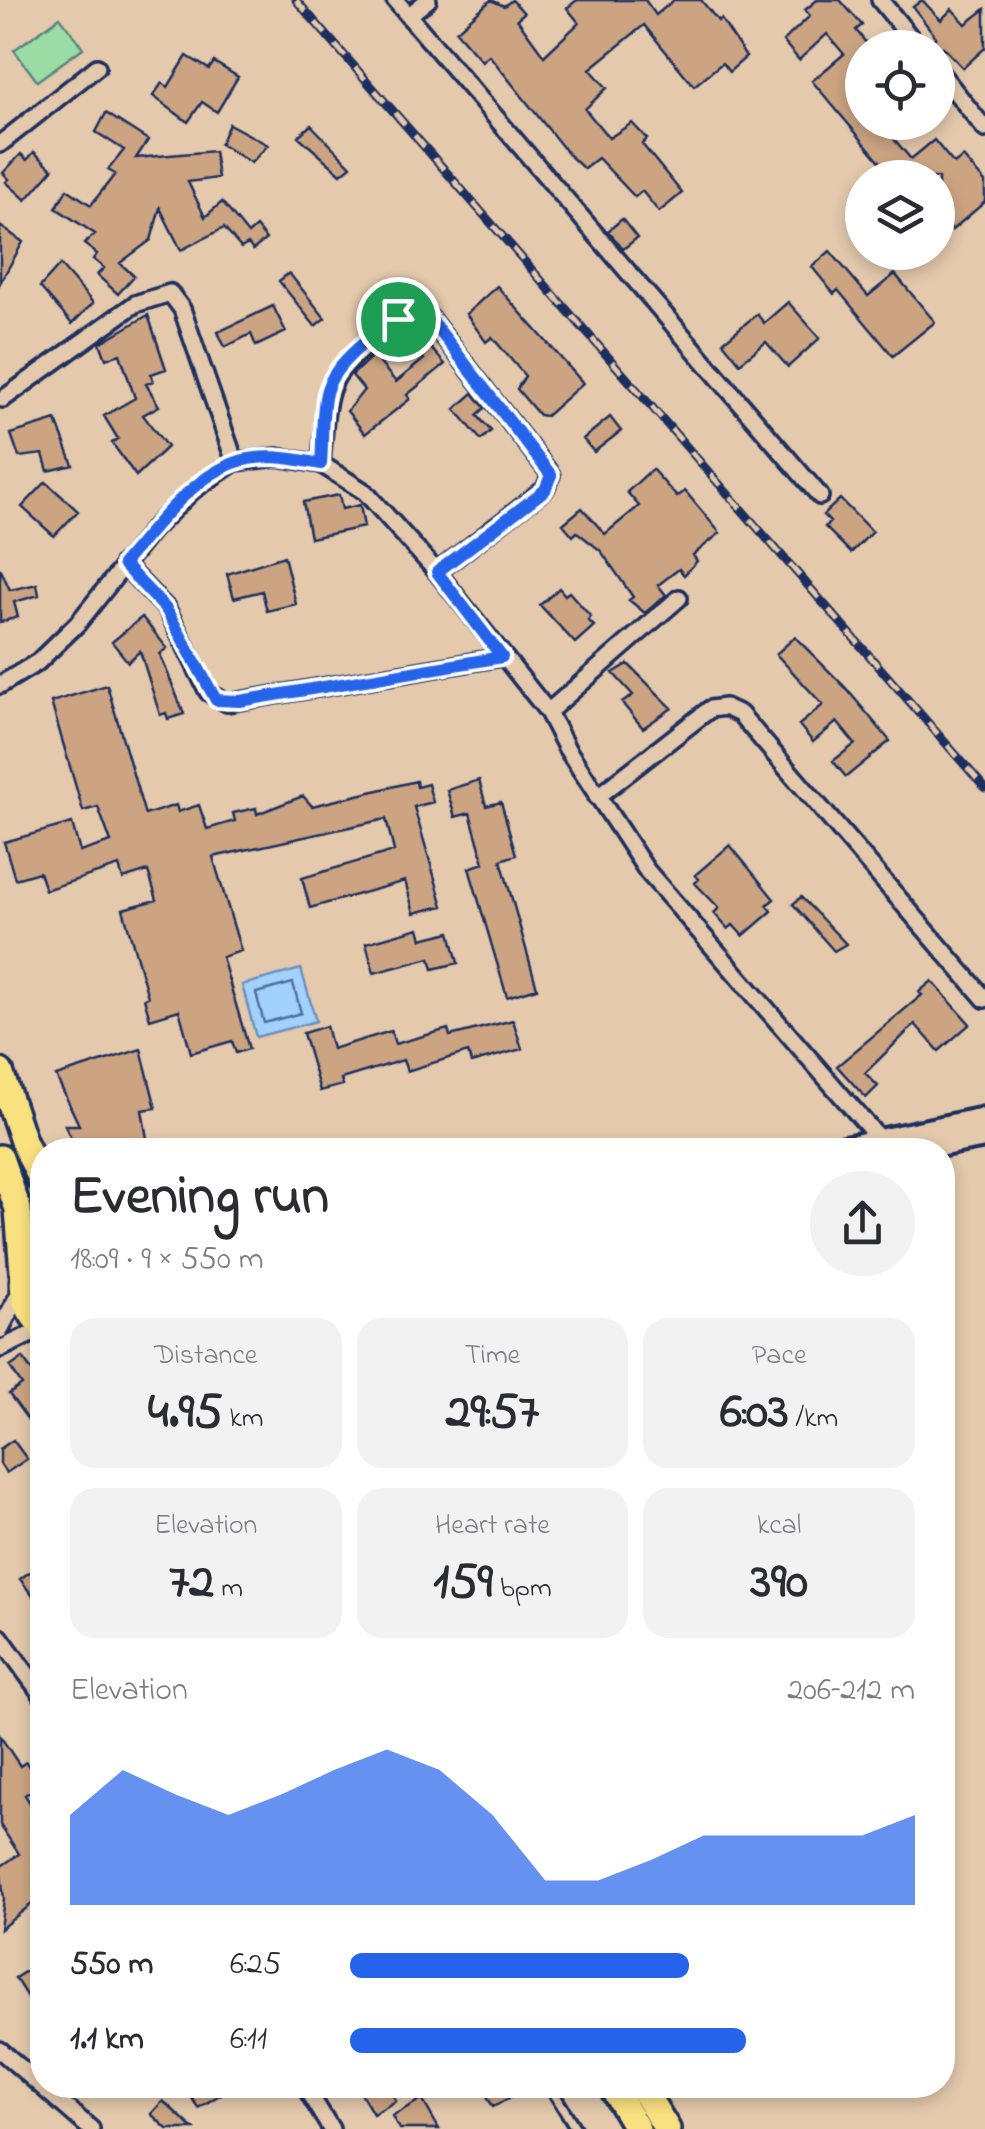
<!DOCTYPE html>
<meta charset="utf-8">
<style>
body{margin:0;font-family:"Indie Flower",sans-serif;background:#f2f2f3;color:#2b2b33;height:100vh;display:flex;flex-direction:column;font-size:38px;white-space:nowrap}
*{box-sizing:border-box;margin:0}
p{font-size:32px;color:#7c7c81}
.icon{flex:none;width:55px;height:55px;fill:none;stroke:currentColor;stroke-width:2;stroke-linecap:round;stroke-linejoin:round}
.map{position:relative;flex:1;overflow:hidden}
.details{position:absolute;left:30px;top:1138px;width:925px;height:960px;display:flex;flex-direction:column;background:#fff;border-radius:40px;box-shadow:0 5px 15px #0003}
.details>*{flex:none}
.fabs{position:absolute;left:845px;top:30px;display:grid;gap:20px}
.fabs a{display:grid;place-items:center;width:110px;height:110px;border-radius:50%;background:#fff;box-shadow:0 5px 15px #0003;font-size:50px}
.pin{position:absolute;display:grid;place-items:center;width:85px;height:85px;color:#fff;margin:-42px;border:5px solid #fff;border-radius:50%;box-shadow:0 2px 10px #0007}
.round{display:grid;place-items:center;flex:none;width:105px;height:105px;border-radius:52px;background:#f2f2f3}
.overview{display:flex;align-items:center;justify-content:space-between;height:170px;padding:0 40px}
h1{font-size:55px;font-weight:700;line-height:75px}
.figures{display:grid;grid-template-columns:repeat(3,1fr);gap:15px;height:170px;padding:10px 40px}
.figures div{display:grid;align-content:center;border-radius:25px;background:#f2f2f3;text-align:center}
.figures b{font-size:50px;font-weight:700}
.figures small{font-size:28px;font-weight:400}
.figures p{font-size:28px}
.chart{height:280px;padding:20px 40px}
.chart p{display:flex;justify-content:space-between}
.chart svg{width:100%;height:180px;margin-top:10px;fill:#2563eb;opacity:.7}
ul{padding:0 40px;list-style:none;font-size:32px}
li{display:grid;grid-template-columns:160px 120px 1fr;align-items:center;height:75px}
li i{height:25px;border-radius:12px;background:#2563eb}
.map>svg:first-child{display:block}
.green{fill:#9bdba4;stroke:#5b8581;stroke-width:2.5}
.water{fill:#a2d1fe;stroke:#6c90be;stroke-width:2.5}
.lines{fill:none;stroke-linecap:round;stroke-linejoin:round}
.shore{stroke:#51709e;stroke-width:2.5}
.building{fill:#cca482;stroke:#1b2f5e;stroke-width:2.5}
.service-casing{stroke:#1b2f5e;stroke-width:15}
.minor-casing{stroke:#1b2f5e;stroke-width:22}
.tertiary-casing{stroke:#1b2f5e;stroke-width:28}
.primary-casing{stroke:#1b2f5e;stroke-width:32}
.service{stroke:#e4c9ac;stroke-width:8}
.minor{stroke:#e4c9ac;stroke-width:15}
.tertiary{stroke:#e4c9ac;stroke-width:20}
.primary{stroke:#fae180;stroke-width:25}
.rail-casing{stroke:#1b2f5e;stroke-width:9}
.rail{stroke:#e4c9ac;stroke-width:5;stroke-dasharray:15;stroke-linecap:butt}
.route-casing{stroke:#fff;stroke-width:20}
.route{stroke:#2563eb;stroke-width:12}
</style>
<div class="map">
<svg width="985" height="2129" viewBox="0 0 985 2129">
<rect width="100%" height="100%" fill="#e4c9ac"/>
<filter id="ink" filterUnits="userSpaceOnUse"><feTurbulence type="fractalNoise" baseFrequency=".01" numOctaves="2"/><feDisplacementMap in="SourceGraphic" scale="20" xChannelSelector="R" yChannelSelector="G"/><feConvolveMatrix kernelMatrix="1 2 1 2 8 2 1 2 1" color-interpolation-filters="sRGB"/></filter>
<g filter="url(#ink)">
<path class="green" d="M60 17 83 48 37 81 14 50Z"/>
<path class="water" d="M301 969 316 1021 256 1037 242 985Z"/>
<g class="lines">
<path class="shore" d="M293 983 301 1013 264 1023 256 993Z"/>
</g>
<path class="building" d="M491 0 504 6 512 0 524 13 517 19 544 56 579 23 567 8 577 0H645L656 15 674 0H701L718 21 721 19 746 57 729 72 722 63 694 86 644 25 590 69 607 88 585 109 609 138 632 123 647 139 642 144 682 193 659 212 642 191 635 197 598 158 584 169 569 155 489 55 482 61 456 31Z
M817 0H840L862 25 856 30 870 48H862V80L852 89 862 102V122H912L894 139 911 159 934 140 954 164 963 157 985 182V202L952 230 938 208V178H894L812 81 844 54 827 34 799 60 783 41 810 16 805 10Z
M922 0 941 20 952 9 966 24 985 9V48L963 68 943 47 938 53 929 43 936 37 913 7Z
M187 56 209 69 214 62 238 77 217 112 202 102 188 122 153 96 162 83 168 87Z
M106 113 148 140 136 158 214 151 218 178 188 182 205 217 222 202 248 234 256 227 266 239 253 250 248 244 241 248 224 228 181 250 160 208 151 240 120 263 134 276 118 294 97 275 104 268 93 259 97 254 84 244 95 234 56 208 67 189 91 205 115 174 108 170 124 150 96 132Z
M229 124 268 145 251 163 220 144Z
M311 125 351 166 341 174 298 136Z
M34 152 53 169 26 200 6 182 9 179 3 173 21 154 27 160Z
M622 219 637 238 623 249 608 231Z
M0 226 23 242 0 283Z
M830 251 868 296 895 274 935 322 893 356 838 290 834 294 812 267Z
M60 265 93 303 72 324 40 287Z
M289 273 325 318 315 326 279 281Z
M497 286 583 383 546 416 539 415 517 389 525 376 492 337 486 342 466 314Z
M788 302 820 338 788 367 766 342 740 363 723 342 757 314 764 323Z
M273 306 286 332 256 346 251 334 225 347 218 332Z
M148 315 166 369 151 374 153 381 146 384 159 406 143 415 167 447 136 476 112 443 118 439 104 416 135 398 120 354 106 359 100 343Z
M411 326 445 364 407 395 410 399 365 434 347 411 364 390 352 375 373 355 396 382 424 359 401 331Z
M473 393 485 408 477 415 491 431 481 440 455 409Z
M610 417 621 431 594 452 583 439Z
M56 420 73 465 48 471 43 454 19 457 11 434Z
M652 469 677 497 685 491 720 533 693 555 697 561 684 575 679 569 658 585 666 595 645 613 629 600 633 597 601 551 577 532 573 536 563 524 582 508 605 534 639 506 627 492Z
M46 482 78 511 54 536 22 507Z
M339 495 342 509 360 505 364 527 310 538 303 502Z
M840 499 872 532 851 553 825 527 830 522 823 515Z
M284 556 296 604 267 611 262 591 234 598 227 574Z
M0 568 10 590 37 584 39 595 14 602 18 617 0 622Z
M559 588 565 595 569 592 591 617 588 620 594 626 575 643 540 605Z
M142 617 167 648 160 654 184 714 168 719 166 713 160 715 140 651 128 662 112 642Z
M795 637 845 687 890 741 846 777 833 761 855 744 837 722 813 742 799 725 823 705 776 654Z
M628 664 672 708 643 728 622 703 633 695 613 673Z
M107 685 145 815 176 805 178 812 199 805 207 829 235 821 233 813 256 808 257 814 303 796 312 806 416 781 417 787 428 784 433 802 414 807 443 906 414 913 405 881 310 908 302 878 394 851 386 819 213 857 241 951 222 957 249 1049 236 1053 232 1041 191 1053 179 1010 150 1019 144 998 148 997 123 909 157 900 148 871 123 879 119 866 45 890 39 872 15 879 4 842 72 823 80 852 111 842 98 807 83 811 51 702Z
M479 780 486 806 501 802 516 855 501 860 537 988 507 997 469 868 484 863 470 813 455 817 447 790Z
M730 845 774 899 767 905 772 911 743 936 733 925 728 929 714 913 719 908 695 883 699 879 695 875Z
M801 897 846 944 834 951 793 904Z
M419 928 422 939 450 932 458 963 433 969 430 958 374 973 366 943Z
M932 981 970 1024 939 1051 915 1024 865 1073 878 1086 866 1098 837 1066 922 995 919 992Z
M513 1020 522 1049 471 1063 468 1052 407 1071 403 1060 341 1079 343 1085 320 1091 303 1033 326 1026 332 1049 391 1031 395 1044 448 1029 450 1036Z
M141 1049 156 1108 142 1110 149 1150H76L65 1125H79L56 1076Z
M23 1358 42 1386V1439L9 1394 22 1385 10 1367Z
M13 1440 27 1459 6 1473 0 1464V1449Z
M42 1563V1594L35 1599 20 1579Z
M0 1736 20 1766 26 1762 41 1785 25 1795 42 1822V1862L34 1868 42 1881V1896L0 1929 4 1899 0 1867 19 1854 0 1825Z
M42 1961V2002L34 2008 15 1978Z
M184 2085H236L198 2108Z
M356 2085H387L396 2101 373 2114Z
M481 2085H532L493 2107Z
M422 2099 439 2129H399L392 2116Z
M163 2101 194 2129H167L151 2114Z"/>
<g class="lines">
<g class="service-casing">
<path id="service" d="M549 2085 576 2129"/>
</g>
<g class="minor-casing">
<path id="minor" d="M395 0 820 496
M880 0 919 48
M408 16 428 0
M938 70 985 129
M0 144 97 67
M3 399 135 304 170 293 182 309 235 462
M321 464C328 371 327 378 398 319L410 314 429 317 551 475 545 489 437 572
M123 564 167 609 208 692 227 703 502 657
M0 685 38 662 78 623 153 529 192 491 235 462 277 457 321 464 365 492 437 572 548 712 567 749 647 871 880 1140
M548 712 679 598
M597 797 710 709 725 707 740 714 985 999
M0 1330 22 1288
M0 1349 42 1329
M0 1637 42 1695
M0 2050 91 2129
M304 2085 331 2129"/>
</g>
<g class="tertiary-casing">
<path id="tertiary" d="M831 1150 985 1118
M917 1150 985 1137"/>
</g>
<g class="primary-casing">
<path id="primary" d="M0 1072 23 1141 42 1181
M0 1158 18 1209 23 1272
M42 1239C18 1266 16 1299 42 1326
M611 2085 637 2129
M640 2085 667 2129"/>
</g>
<use href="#service" class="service"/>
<use href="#minor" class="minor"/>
<use href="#tertiary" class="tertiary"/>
<use href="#primary" class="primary"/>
<g class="rail-casing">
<path id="rail" d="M296 0 985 788"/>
</g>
<use href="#rail" class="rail"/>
</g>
</g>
<g class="lines" filter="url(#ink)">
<g class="route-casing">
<path id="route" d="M410 314 429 317 551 475 545 490 437 572 502 657 240 701 216 700 166 609 123 564C153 529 189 480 234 463 262 452 294 459 321 464 323 441 321 415 326 393 334 361 381 327 410 314Z"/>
</g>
<use href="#route" class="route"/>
</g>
</svg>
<div class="fabs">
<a><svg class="icon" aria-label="locate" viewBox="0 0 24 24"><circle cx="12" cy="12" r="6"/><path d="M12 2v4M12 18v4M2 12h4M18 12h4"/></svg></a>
<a><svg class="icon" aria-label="layers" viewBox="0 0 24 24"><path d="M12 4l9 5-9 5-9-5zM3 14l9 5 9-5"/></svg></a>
</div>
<div class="pin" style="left:398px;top:319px;background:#1e9e55"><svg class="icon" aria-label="arrive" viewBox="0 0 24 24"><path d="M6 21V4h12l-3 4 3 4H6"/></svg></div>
<section class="details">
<div class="overview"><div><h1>Evening run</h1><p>18:09 · 9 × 550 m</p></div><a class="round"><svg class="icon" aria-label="share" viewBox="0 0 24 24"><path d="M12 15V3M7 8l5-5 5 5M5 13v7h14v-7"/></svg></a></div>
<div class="figures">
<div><p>Distance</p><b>4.95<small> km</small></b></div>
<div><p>Time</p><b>29:57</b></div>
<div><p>Pace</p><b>6:03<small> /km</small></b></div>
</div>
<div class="figures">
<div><p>Elevation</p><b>72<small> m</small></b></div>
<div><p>Heart rate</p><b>159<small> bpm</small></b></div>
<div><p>kcal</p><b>390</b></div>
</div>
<div class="chart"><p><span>Elevation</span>206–212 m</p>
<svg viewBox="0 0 160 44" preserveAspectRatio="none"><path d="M0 44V22L10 11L20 17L30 22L40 17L50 11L60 6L70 11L80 22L90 38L100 38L110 33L120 27L130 27L140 27L150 27L160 22V44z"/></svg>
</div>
<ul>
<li><b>550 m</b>6:25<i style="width:60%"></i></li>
<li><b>1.1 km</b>6:11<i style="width:70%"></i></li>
</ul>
</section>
</div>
